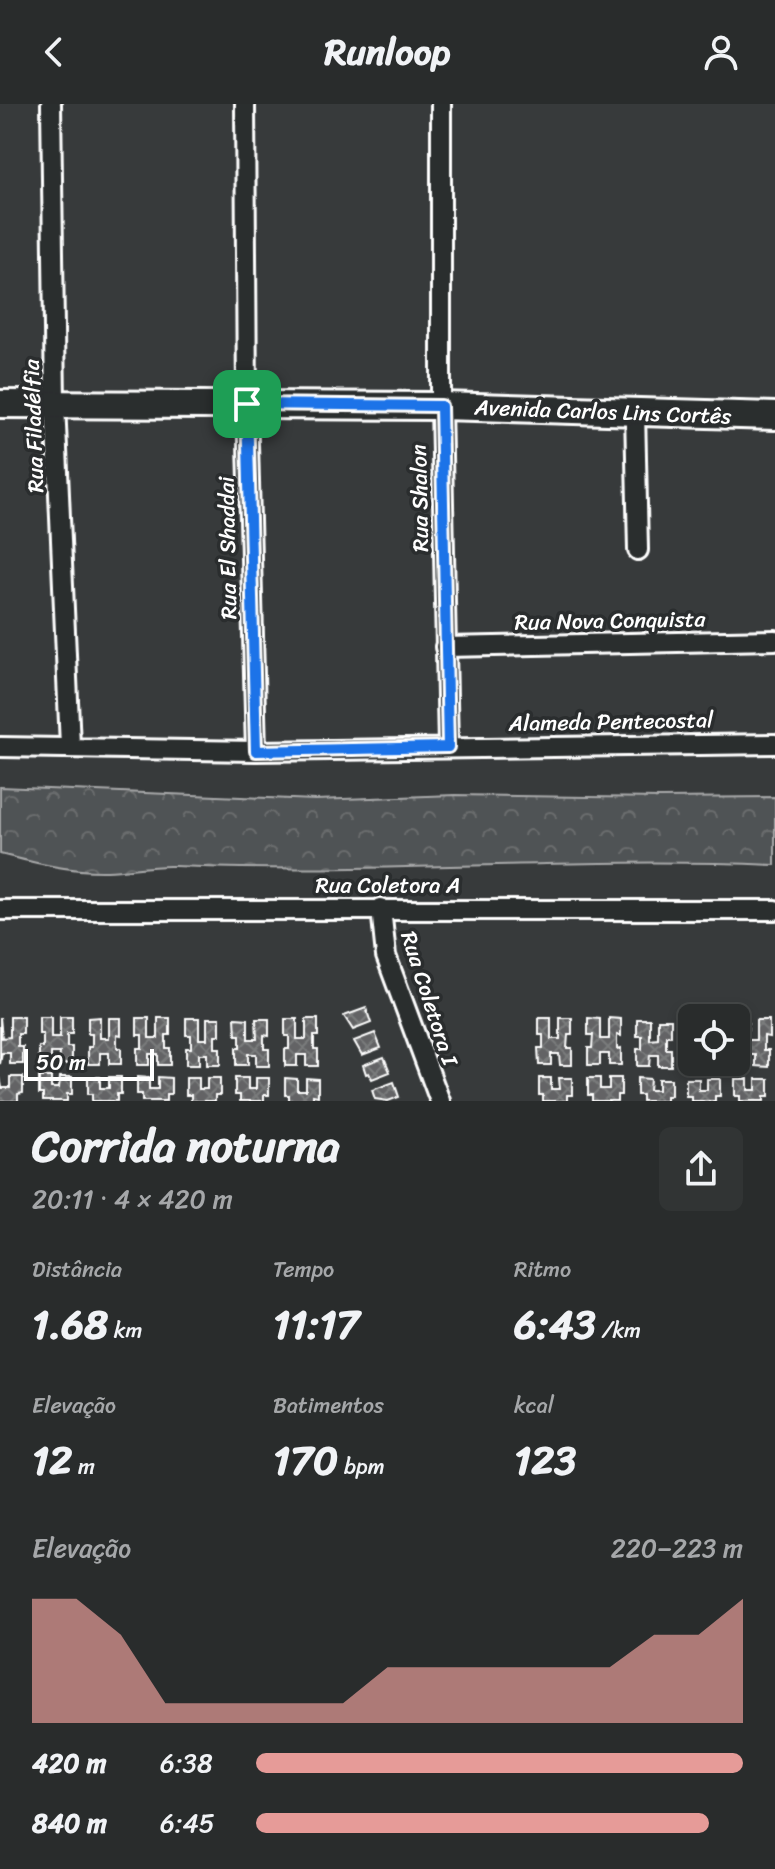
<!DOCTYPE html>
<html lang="pt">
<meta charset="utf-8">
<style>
body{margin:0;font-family:Sriracha,sans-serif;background:#313434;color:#f1f3f6;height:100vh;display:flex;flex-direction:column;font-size:30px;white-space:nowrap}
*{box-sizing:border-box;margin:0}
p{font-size:26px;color:#a5a7a9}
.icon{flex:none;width:44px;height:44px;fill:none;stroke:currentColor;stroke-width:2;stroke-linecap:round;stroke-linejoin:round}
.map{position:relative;height:997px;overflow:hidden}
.sheet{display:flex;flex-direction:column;background:#292c2c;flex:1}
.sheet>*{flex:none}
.controls{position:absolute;left:678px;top:900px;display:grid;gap:16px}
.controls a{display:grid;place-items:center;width:72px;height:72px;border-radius:12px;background:#292c2c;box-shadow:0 4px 12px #0003,0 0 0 2px #454848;font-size:40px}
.scale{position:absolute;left:24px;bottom:20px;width:130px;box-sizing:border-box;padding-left:8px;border:4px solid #fff;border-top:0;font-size:22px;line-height:28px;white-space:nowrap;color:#fff;-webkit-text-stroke:6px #2a2d2e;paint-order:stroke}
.pin{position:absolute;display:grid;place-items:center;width:68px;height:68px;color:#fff;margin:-34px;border-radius:16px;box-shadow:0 4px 12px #0006}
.round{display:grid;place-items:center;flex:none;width:84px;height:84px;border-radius:12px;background:#313434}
.headline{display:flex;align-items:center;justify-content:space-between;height:136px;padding:0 32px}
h1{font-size:44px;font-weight:700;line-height:60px}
.figures{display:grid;grid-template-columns:repeat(3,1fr);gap:12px;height:136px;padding:8px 32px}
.figures div{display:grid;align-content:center}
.figures b{font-size:40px;font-weight:700}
.figures small{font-size:22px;font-weight:400}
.figures p{font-size:22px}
.chart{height:224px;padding:16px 32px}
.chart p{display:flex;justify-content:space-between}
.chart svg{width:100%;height:144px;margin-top:8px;fill:#e69b98;opacity:.7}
ul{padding:0 32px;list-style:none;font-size:26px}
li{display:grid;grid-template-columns:128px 96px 1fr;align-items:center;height:60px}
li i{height:20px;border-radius:10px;background:#e69b98}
header{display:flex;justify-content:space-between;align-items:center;height:104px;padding:0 32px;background:#292c2c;font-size:36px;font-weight:700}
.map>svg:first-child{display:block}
.forest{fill:url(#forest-crowns);stroke:#a8a9aa;stroke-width:2}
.building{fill:url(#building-cross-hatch);stroke:#fff;stroke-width:2}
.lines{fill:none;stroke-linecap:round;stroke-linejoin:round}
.street-casing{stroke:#fff;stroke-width:24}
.secondary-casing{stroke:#fff;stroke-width:32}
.street{stroke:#2a2d2e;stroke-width:18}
.secondary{stroke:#2a2d2e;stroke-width:26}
.route-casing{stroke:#fff;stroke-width:16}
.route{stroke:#1a73e8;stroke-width:10}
.labels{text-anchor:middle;stroke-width:7;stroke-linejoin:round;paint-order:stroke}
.street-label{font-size:22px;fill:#fff;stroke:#2a2d2e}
</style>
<header><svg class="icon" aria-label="back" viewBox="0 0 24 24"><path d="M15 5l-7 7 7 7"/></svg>Runloop<svg class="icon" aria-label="person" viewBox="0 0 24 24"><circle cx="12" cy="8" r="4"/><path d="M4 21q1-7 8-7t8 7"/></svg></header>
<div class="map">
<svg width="775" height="997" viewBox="0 0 775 997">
<defs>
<pattern id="forest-crowns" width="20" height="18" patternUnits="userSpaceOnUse" patternTransform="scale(2)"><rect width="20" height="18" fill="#505354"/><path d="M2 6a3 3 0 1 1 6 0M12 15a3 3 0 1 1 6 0" fill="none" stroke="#6a6d6e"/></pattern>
<pattern id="building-cross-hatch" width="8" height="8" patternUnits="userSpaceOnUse" patternTransform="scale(2)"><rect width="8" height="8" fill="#636465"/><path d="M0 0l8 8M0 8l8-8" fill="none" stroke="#7a7b7c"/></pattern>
</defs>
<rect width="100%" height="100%" fill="#373a3b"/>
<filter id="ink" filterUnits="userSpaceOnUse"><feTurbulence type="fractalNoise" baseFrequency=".0125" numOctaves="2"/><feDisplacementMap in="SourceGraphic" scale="16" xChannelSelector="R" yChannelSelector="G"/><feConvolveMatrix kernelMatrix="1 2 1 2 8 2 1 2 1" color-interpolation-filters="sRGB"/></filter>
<g filter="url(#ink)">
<path class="forest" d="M0 683 315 696 455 691 660 694 775 693V761C575 752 374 771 174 762 152 761 130 766 107 767 71 768 35 759 0 750Z"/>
<path class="building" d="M366 904 371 919 353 926 344 912Z
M0 913 2 934 10 933V913H23V930H18V943H23V960H10V949H2L0 960Z
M39 913H51V934H60V913H72V930H67V943H72V960H59L60 949H51V960H39V943H43V930H39Z
M100 913V934H109V914H121V931L117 930V944H121V960H109V949H100V960H88V943H92V930H88V914Z
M137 914H149V934H158V914H170V931H166V944H170V961H158V950H149V961H137V944H142V931H137Z
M186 914H199V935H207V914H220V931H215V944H220V961H207V950H199V961H186V944H191V931H186Z
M235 914 248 915V935H257L256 915H269V932L264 931V945H269V962H256V950H248V961H236V944H240V931H236Z
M539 914H551V935H560V914H572V931H568L567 944H572V961H560L559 950H551V961H539L538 944H543V931H539Z
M588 914 600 915V935H609V914L621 915V932L617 931V945L621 944V961H609V950H600V961H588V944H592L593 931H588Z
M285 915H297V935H306V915H318V932H314V945H318V962H306V951H297V962H285V945H289V932H285Z
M637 915H650V936L658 935V915H671V932H666V945H671V962H658V951H650L649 962H637V945H642V932H637Z
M686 915H692V958H699V962H686V945H691V932H686Z
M736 915H748V936H756V916H769V933L764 932V946H769V963L756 962V951H748V962H735L736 945H740V932H736Z
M375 929 381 944 362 951 354 937Z
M384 953 390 968 372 975 369 969 366 970 363 961Z
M0 973 2 984H10V973H23V989L18 990V997H0Z
M39 973H51V984H59L60 973H72V990H67V997H43V990H39Z
M88 973H100V984H109V973H121V990H117V997H92V990H88Z
M137 973 149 974V985H158V973L171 974V990H166V997H142V990H137Z
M186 974H199V985H207V974H220V991H215V997H191V991H186Z
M235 974H248V985H256V974H269V991H264V997H240V991H235Z
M285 974 297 975V986H306V974L318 975V992L313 991V997H289V991H285Z
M539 974H551V985H560L559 974H572V991H567V997H543V991H539Z
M588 974H600V985H609V974H621V991H617V997H592V991H588Z
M637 974 650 975 649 986H658V975H671V992H666V997H642V991H637Z
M686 975H699V986H707V975H720V992H715V997H691V992H686Z
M735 975H748V986H756V975H769V992H764V997H740V992H735Z
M394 978 399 993 388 997 375 995 372 986Z"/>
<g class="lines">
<g class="street-casing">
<path id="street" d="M51 0 55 299 70 642
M245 0 247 300 256 647
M441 0V302L448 643
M635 307 638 446
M445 543 775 536
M0 643 256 647 775 640
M381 804 386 852 440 997
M0 806H775"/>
</g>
<g class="secondary-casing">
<path id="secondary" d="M0 300 441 302 775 312"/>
</g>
<use href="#street" class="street"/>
<use href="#secondary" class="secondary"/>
</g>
</g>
<g class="lines" filter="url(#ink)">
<g class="route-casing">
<path id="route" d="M247 300 441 302 448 643 256 647Z"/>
</g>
<use href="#route" class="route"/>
</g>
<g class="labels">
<g class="street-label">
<text transform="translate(603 307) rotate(2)" y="8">Avenida Carlos Lins Cortês</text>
<text transform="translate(33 322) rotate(-92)" y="8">Rua Filadélfia</text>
<text transform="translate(419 394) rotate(-91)" y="8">Rua Shalon</text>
<text transform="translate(227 444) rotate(-91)" y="8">Rua El Shaddai</text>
<text transform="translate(610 516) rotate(-1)" y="8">Rua Nova Conquista</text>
<text transform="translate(611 617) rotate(-1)" y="8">Alameda Pentecostal</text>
<text x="388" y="789">Rua Coletora A</text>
<text transform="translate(430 894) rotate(72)" y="8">Rua Coletora I</text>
</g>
</g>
</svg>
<div class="controls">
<a><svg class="icon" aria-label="locate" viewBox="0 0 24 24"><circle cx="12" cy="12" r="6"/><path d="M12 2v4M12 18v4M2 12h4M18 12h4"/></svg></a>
</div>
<div class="scale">50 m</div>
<div class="pin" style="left:247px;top:300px;background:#1e9e55"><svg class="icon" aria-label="arrive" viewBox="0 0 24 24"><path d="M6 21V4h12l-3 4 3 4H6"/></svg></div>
</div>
<section class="sheet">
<div class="headline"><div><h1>Corrida noturna</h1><p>20:11 · 4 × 420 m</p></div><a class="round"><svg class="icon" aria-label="share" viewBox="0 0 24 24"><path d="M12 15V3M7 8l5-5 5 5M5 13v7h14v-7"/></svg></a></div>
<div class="figures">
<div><p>Distância</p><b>1.68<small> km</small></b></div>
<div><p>Tempo</p><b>11:17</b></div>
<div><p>Ritmo</p><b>6:43<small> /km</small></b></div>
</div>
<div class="figures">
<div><p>Elevação</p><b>12<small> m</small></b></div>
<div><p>Batimentos</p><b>170<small> bpm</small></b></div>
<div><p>kcal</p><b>123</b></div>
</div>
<div class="chart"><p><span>Elevação</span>220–223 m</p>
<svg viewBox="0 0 160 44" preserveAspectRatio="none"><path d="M0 44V6L10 6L20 17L30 38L40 38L50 38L60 38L70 38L80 27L90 27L100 27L110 27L120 27L130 27L140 17L150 17L160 6V44z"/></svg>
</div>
<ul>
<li><b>420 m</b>6:38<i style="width:100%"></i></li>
<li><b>840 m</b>6:45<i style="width:93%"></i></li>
</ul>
</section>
